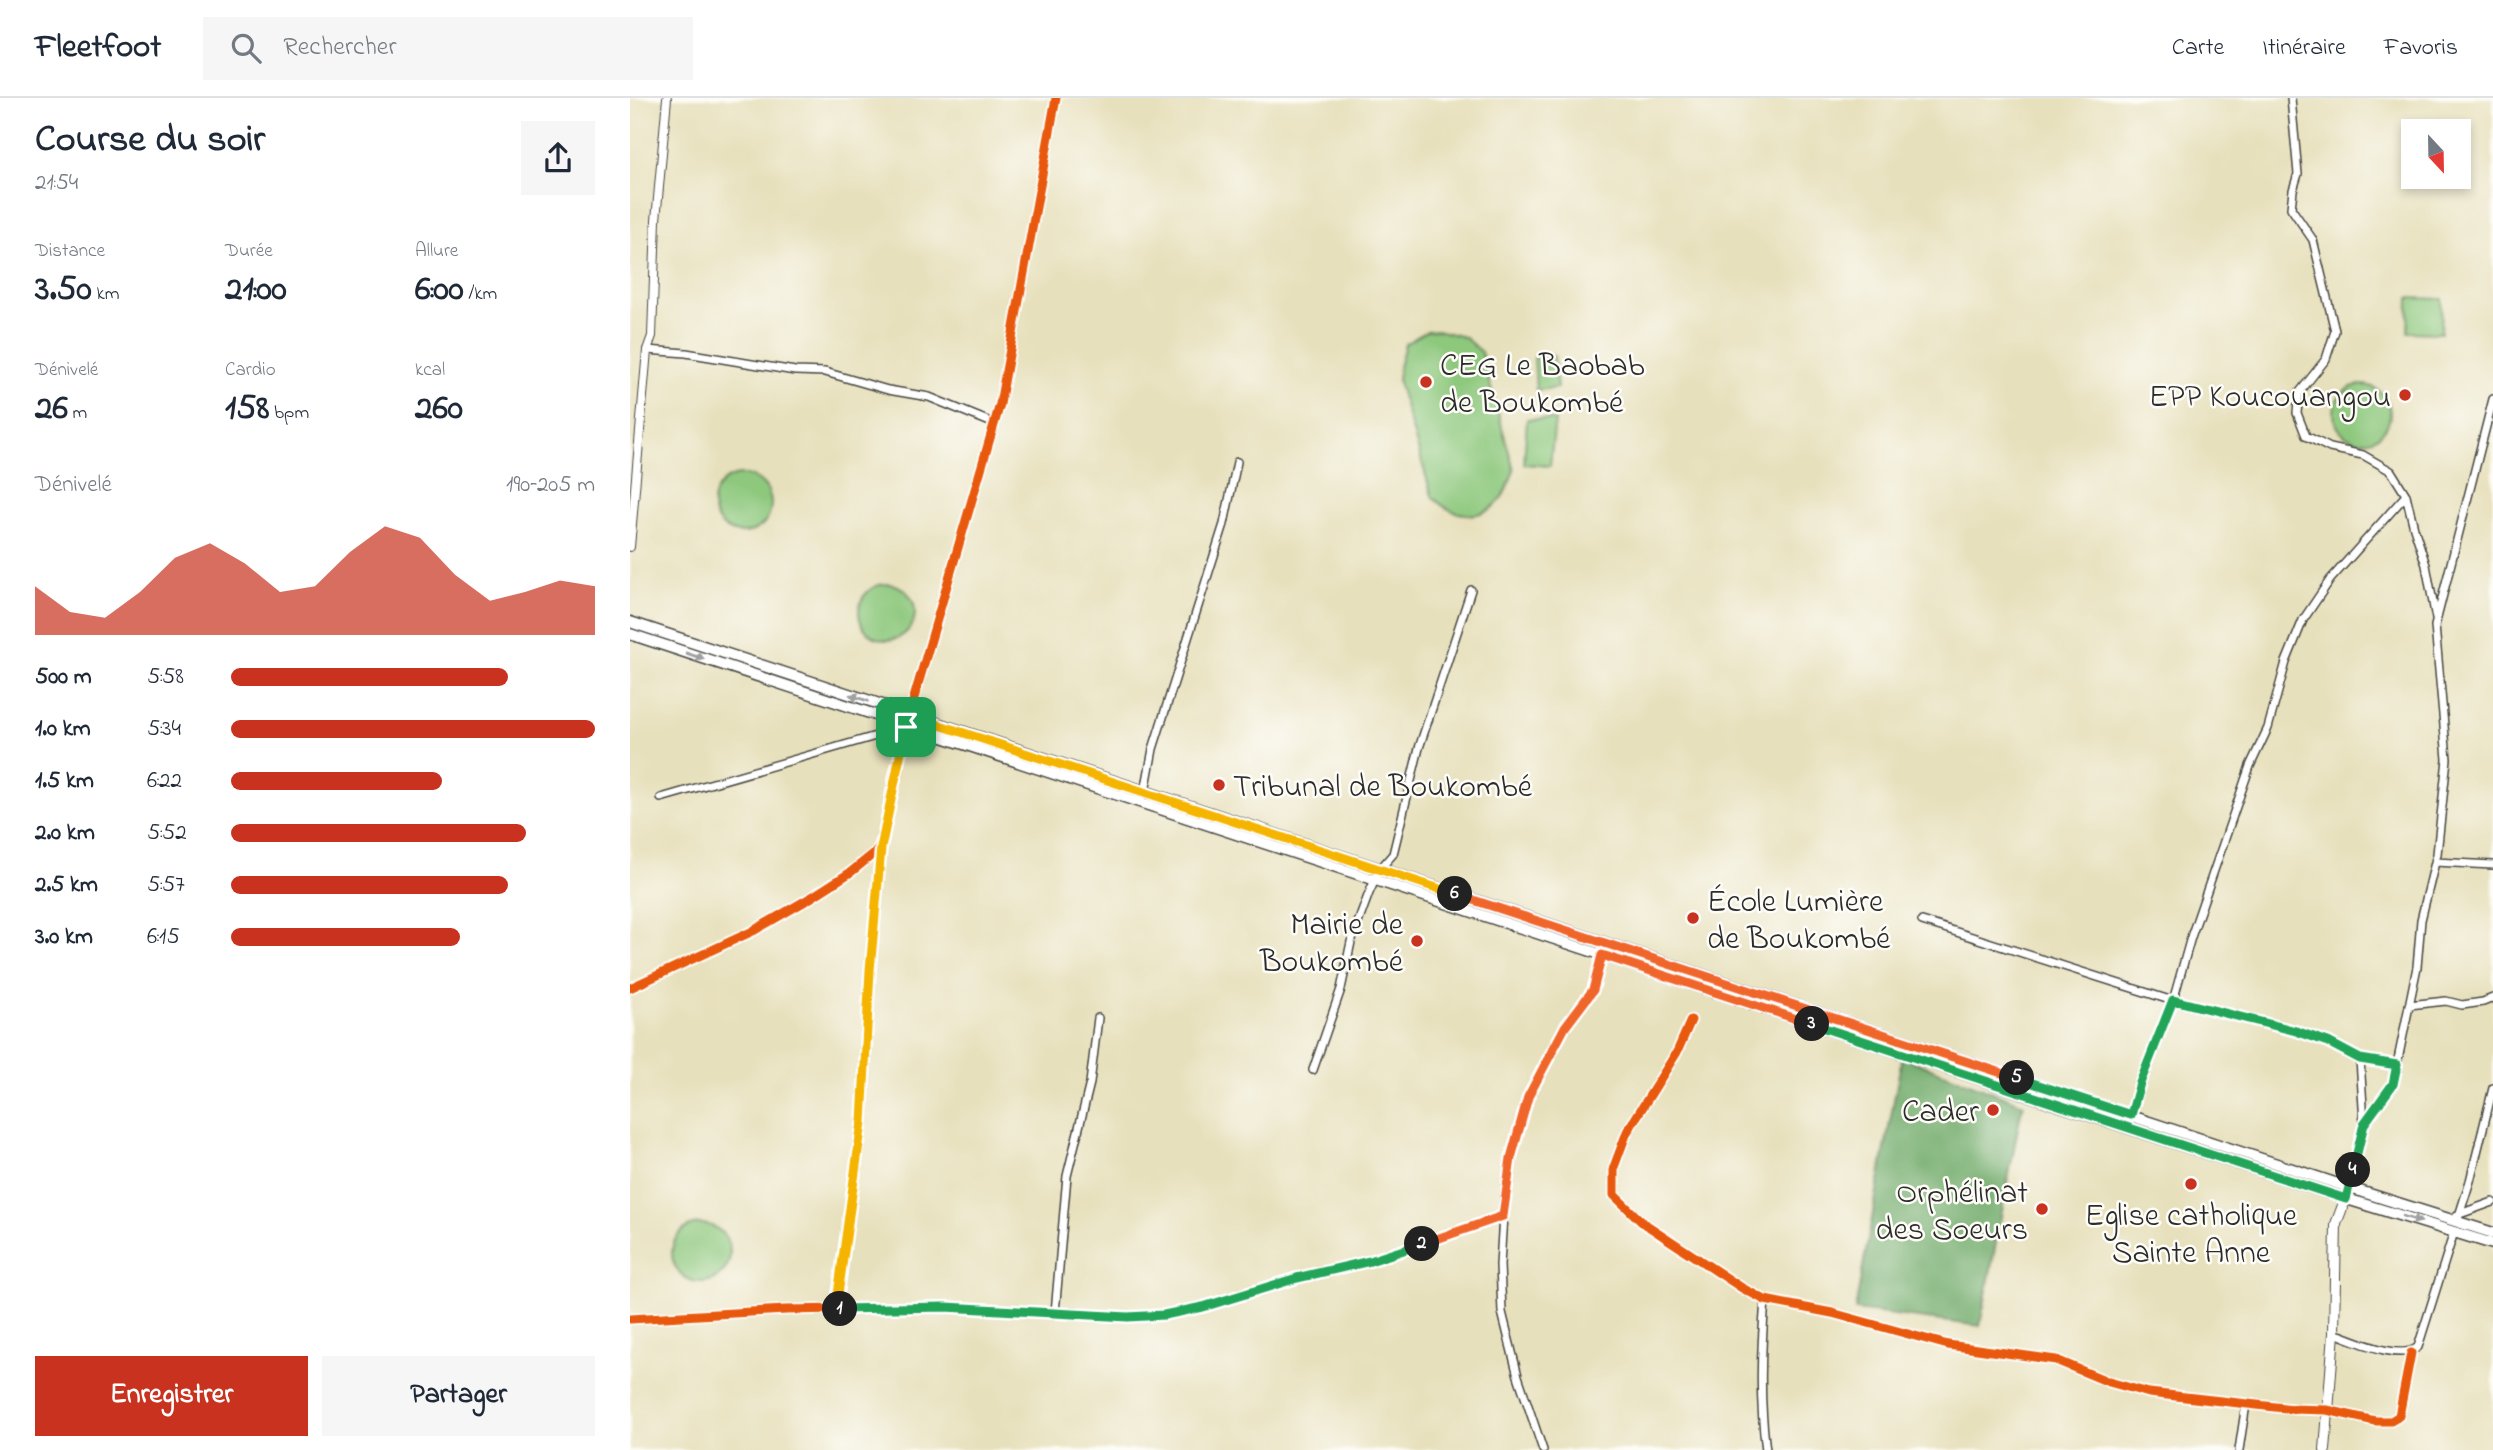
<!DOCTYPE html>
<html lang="fr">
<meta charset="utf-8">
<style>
body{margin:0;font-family:"Indie Flower",sans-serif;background:#f6f6f7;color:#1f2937;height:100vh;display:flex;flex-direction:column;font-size:26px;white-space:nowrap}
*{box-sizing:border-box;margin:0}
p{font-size:23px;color:#747a83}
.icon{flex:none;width:38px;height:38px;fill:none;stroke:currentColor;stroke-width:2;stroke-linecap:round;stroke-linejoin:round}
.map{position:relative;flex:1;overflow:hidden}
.sheet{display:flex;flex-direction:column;background:#fff;width:630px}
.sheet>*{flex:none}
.needle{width:46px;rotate:158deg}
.tools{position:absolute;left:1771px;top:21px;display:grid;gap:14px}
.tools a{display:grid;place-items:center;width:70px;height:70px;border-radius:0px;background:#fff;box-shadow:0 4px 10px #0003;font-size:35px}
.pin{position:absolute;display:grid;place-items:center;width:60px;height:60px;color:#fff;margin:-30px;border-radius:14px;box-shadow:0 4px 10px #0006}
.km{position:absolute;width:35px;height:35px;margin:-18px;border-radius:50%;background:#222;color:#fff;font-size:19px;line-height:35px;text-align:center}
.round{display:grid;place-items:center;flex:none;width:74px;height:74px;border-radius:0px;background:#f6f6f7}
.head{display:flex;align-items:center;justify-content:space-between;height:119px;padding:0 35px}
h1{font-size:38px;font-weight:800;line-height:52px}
.stats{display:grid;grid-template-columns:repeat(3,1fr);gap:10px;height:119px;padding:7px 35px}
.stats div{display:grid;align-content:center}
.stats b{font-size:35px;font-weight:800}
.stats small{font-size:19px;font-weight:400}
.stats p{font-size:19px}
.chart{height:196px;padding:14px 35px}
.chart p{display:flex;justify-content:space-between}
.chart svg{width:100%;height:126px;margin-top:7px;fill:#c8321e;opacity:.7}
.primary-button{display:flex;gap:14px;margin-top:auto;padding:14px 35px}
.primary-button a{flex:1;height:80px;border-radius:0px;background:#c8321e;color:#fff;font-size:28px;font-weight:800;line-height:80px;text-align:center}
.primary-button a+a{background:#f6f6f7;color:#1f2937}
ul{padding:0 35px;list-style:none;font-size:23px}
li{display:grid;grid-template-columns:112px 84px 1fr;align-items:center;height:52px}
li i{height:18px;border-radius:9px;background:#c8321e}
header{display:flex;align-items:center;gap:42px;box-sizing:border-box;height:98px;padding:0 35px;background:#fff;border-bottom:2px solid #e0e1e3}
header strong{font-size:33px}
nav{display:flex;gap:38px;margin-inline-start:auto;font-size:24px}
.search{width:490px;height:63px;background:#f6f6f7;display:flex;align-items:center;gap:18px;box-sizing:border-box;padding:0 24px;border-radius:0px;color:#747a83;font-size:26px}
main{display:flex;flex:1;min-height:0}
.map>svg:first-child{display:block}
.green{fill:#8dc87d;stroke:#5c7a54;stroke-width:2}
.forest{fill:#72ac6c;stroke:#4e6c4c;stroke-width:2}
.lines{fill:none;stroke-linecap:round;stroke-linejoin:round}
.minor-casing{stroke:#474641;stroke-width:10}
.tertiary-casing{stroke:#474641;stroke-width:10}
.secondary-casing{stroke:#474641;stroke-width:12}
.primary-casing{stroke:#474641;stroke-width:13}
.minor{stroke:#fff;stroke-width:7}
.tertiary{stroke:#fff;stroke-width:8}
.secondary{stroke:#fff;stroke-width:10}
.primary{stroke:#fff;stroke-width:10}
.cycleway-casing{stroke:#fdfcf7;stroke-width:13}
.cycleway{stroke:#e8590c;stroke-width:9}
.oneway{fill:#a0a0a0}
.split-1-casing{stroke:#fff;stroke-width:14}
.split-2-casing{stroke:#fff;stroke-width:14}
.split-3-casing{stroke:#fff;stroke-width:14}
.split-4-casing{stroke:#fff;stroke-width:14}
.split-5-casing{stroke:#fff;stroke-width:14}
.split-6-casing{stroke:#fff;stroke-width:14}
.split-7-casing{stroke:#fff;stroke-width:14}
.split-1{stroke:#f5b400;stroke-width:9}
.split-2{stroke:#22a559;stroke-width:9}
.split-3{stroke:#f0652b;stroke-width:9}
.split-4{stroke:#22a559;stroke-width:9}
.split-5{stroke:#22a559;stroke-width:9}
.split-6{stroke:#f0652b;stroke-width:9}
.split-7{stroke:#f5b400;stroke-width:9}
.poi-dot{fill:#c8321e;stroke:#fdfcf7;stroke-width:2.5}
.labels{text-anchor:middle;stroke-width:5;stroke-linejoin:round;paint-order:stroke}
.poi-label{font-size:32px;fill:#2b2b2b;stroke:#fdfcf7;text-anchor:end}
</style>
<header>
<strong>Fleetfoot</strong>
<div class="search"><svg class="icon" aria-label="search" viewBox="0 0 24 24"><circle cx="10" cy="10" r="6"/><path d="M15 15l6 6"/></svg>Rechercher</div>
<nav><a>Carte</a><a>Itinéraire</a><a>Favoris</a></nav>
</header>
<main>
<section class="sheet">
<div class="head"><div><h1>Course du soir</h1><p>21:54</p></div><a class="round"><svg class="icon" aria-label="share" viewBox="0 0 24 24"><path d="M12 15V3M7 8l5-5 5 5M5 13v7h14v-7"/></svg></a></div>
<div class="stats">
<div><p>Distance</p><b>3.50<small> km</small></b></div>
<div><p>Durée</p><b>21:00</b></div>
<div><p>Allure</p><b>6:00<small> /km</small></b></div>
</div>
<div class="stats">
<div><p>Dénivelé</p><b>26<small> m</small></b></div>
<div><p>Cardio</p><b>158<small> bpm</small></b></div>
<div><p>kcal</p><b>260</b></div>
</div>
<div class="chart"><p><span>Dénivelé</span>190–205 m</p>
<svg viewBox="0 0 160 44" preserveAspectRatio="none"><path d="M0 44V27L10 36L20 38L30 29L40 17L50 12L60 19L70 29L80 27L90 15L100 6L110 10L120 23L130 32L140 29L150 25L160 27V44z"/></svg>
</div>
<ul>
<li><b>500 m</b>5:58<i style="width:76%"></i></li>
<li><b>1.0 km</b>5:34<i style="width:100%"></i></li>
<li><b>1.5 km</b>6:22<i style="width:58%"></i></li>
<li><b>2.0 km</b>5:52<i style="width:81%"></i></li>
<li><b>2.5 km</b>5:57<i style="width:76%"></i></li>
<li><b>3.0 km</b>6:15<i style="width:63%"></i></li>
</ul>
<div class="primary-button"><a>Enregistrer</a><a>Partager</a></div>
</section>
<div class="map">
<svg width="1863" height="1352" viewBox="0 0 1863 1352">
<rect width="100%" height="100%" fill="#fdfcf7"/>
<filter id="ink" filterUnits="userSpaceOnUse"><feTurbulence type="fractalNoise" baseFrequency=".0143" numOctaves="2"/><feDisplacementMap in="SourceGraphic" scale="14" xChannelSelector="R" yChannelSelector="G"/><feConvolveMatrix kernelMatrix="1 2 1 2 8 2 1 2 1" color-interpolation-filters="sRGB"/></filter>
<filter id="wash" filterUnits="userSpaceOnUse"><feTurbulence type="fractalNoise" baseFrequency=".00686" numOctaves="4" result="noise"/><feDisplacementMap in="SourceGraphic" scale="28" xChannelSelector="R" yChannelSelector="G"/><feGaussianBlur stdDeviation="1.57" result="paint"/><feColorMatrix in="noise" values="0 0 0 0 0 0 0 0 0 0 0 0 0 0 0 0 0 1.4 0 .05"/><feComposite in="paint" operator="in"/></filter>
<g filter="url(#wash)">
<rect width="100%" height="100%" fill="#e7e0bc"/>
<path class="green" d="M1779 200 1812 201 1811 235 1778 234Z
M807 232 834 239 851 254 884 372C880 383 877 393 870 402 851 425 820 418 802 398L768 284 769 269 775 246 797 233Z
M924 258 927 290 906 292 904 260Z
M1704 315a28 28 0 1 1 56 0a28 28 0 1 1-56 0Z
M897 321 925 322 920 368 894 366Z
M83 406a29 29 0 1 1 58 0a29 29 0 1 1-58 0Z
M229 514a28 28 0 1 1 56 0a28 28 0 1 1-56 0Z
M42 1155a29 29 0 1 1 58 0a29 29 0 1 1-58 0Z"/>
<path class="forest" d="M1272 959 1394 1006 1391 1014 1350 1228 1225 1212Z"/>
</g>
<g filter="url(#ink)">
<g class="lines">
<g class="minor-casing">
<path id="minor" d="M1661 0 1668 76 1663 92 1661 110 1683 142 1705 233 1696 261 1669 295 1667 315 1676 338 1700 350 1733 357 1761 373 1776 397 1784 430 1796 467 1806 521
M17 252 56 255 165 273 195 274 258 292 299 299 365 326
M515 694 523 651 594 426 607 364
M31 700 263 633
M1805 764 1863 767
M1292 823 1543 903 1666 933 1698 944 1730 961 1767 967
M0 890 123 833 182 799 221 774 247 753 253 741 264 679 279 617 370 306 426 0
M1779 907 1816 903 1832 907 1853 904 1863 900
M1061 922 1047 954 997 1034 984 1069V1097L1012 1124 1112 1190 1135 1202 1202 1215 1318 1247 1426 1262 1479 1284 1519 1295 1663 1311 1697 1312 1745 1323H1761L1769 1318 1781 1255
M1730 961 1734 1025
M683 972 711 891 721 844 739 795 750 771 763 756 789 650 841 492
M1501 1017 1510 985 1543 903 1561 839 1620 668 1638 630 1656 564 1673 522 1700 482 1776 397
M1720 1090 1734 1026 1763 986 1787 869 1791 822 1807 756 1817 661 1805 528 1863 301
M1827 1117 1863 1104
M1827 1124 1840 1083 1863 990
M1135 1202C1131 1253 1129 1301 1136 1352
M206 1211 232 1024 240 872 251 749
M425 1215 437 1078 460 985 468 920
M0 1221 156 1212 316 1209 498 1219 534 1217 573 1209 667 1180 740 1163 873 1118
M1704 1235C1725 1242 1770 1264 1788 1249L1824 1134
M913 1352 888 1278 872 1214 870 1167 874 1101 881 1061 898 999 935 929 963 892 972 857
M1609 1352 1616 1306"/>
</g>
<g class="tertiary-casing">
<path id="tertiary" d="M0 449 17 252 22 238 26 122 37 0"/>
</g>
<g class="secondary-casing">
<path id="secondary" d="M1695 1352 1704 1235 1706 1126 1718 1094"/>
</g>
<g class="primary-casing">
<path id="primary" d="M0 524 1720 1090 1863 1135
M0 536 1419 1004 1717 1101 1863 1146"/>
</g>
<use href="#minor" class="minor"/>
<use href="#tertiary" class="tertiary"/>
<use href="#secondary" class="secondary"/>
<use href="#primary" class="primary"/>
<g class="cycleway-casing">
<path id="cycleway" d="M0 890 123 833 182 799 221 774 247 753 253 741 264 679 279 617 370 306 426 0
M1061 922 1047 954 997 1034 984 1069V1097L1012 1124 1112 1190 1135 1202 1202 1215 1318 1247 1426 1262 1479 1284 1519 1295 1663 1311 1697 1312 1745 1323H1761L1769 1318 1781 1255
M0 1221 156 1212 316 1209 498 1219 534 1217 573 1209 667 1180 740 1163 873 1118"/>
</g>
<use href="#cycleway" class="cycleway"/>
</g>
<defs><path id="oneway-solid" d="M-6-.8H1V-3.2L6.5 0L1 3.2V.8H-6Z" transform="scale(1.75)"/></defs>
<g class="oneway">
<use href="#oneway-solid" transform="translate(65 558) rotate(19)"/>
<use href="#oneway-solid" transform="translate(229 600) rotate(-161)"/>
<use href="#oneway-solid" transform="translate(1782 1121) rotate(17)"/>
</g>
</g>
<g class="lines" filter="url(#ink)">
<g class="split-1-casing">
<path id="split-1" d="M210 1211H206L232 1024 240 872 251 750 276 629"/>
</g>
<g class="split-2-casing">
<path id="split-2" d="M210 1211 316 1209 498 1219 534 1217 573 1209 667 1180 740 1163 792 1146"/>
</g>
<g class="split-3-casing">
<path id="split-3" d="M792 1146 873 1118 881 1060 898 999 935 929 963 892 972 857 1182 926"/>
</g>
<g class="split-4-casing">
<path id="split-4" d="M1182 926 1716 1101 1723 1072"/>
</g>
<g class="split-5-casing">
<path id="split-5" d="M1387 980 1501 1017 1510 985 1543 902 1666 933 1698 944 1730 961 1767 967 1763 986 1734 1026 1723 1072"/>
</g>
<g class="split-6-casing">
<path id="split-6" d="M825 796 1387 980"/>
</g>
<g class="split-7-casing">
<path id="split-7" d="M276 629 279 617 825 796"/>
</g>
<use href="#split-1" class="split-1"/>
<use href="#split-2" class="split-2"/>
<use href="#split-3" class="split-3"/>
<use href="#split-4" class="split-4"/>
<use href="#split-5" class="split-5"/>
<use href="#split-6" class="split-6"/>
<use href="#split-7" class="split-7"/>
</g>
<g class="poi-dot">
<circle cx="796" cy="284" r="7"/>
<circle cx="1775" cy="297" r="7"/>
<circle cx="589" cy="687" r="7"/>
<circle cx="1063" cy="820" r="7"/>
<circle cx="787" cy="843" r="7"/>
<circle cx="1363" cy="1012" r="7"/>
<circle cx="1561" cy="1086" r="7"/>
<circle cx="1412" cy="1111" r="7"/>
</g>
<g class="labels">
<g class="poi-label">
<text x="810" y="277" text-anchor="start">CEG Le Baobab<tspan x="810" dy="37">de Boukombé</tspan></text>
<text x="1761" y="308">EPP Koucouangou</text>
<text x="603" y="698" text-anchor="start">Tribunal de Boukombé</text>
<text x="1077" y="813" text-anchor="start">École Lumière<tspan x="1077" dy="37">de Boukombé</tspan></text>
<text x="773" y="836">Mairie de<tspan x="773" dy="37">Boukombé</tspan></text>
<text x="1349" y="1023">Cader</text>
<text x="1398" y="1104">Orphélinat<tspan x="1398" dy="37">des Soeurs</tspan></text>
<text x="1561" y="1127" text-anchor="middle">Eglise catholique<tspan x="1561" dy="37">Sainte Anne</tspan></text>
</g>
</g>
</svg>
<div class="tools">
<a><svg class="needle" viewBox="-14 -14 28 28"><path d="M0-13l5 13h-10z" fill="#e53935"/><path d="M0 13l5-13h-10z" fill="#747a83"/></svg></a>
</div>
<div class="pin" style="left:276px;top:629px;background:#1e9e55"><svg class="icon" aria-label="arrive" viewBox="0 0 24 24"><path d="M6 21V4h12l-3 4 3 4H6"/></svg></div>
<b class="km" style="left:210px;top:1211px">1</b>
<b class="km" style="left:792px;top:1146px">2</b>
<b class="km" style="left:1182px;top:926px">3</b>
<b class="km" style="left:1723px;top:1072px">4</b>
<b class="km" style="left:1387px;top:980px">5</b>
<b class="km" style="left:825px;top:796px">6</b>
</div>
</main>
